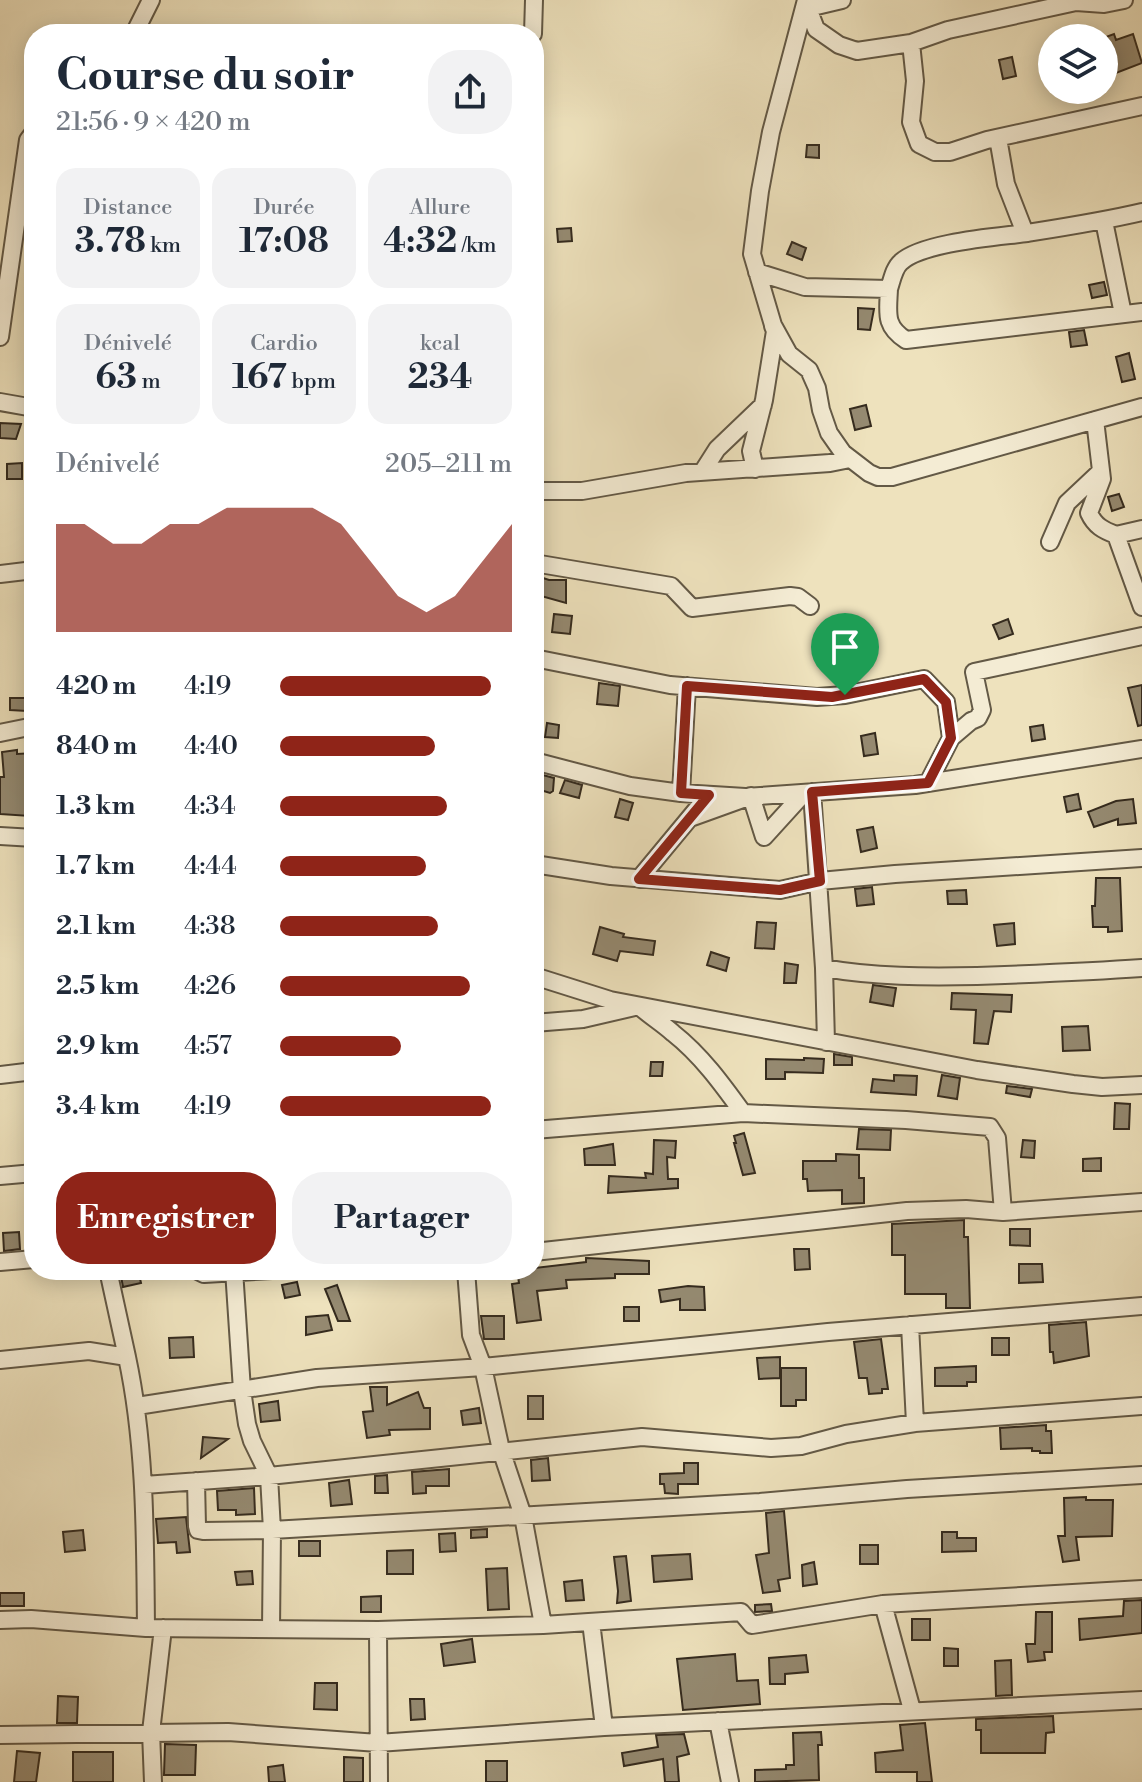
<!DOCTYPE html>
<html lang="fr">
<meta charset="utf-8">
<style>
body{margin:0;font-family:"Libre Bodoni",serif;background:#f2f2f3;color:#1f2937;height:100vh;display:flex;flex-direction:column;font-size:30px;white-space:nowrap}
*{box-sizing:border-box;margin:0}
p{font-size:26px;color:#747a83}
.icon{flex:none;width:44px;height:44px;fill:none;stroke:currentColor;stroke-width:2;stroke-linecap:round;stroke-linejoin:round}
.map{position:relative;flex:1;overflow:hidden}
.panel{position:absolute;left:24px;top:24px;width:520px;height:1256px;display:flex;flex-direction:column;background:#fff;border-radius:32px;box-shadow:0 4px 20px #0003}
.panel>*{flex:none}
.fabs{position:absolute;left:1038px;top:24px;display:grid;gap:16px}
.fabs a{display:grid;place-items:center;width:80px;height:80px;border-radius:50%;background:#fff;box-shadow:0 4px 20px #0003;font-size:40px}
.pin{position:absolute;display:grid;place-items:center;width:68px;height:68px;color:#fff;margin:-82px -34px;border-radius:50% 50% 50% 0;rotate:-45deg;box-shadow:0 0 8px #0007}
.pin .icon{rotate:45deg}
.round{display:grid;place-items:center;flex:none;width:84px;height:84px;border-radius:32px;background:#f2f2f3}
.headline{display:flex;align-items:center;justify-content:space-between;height:136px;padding:0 32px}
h1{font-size:44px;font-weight:700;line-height:60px}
.figures{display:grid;grid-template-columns:repeat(3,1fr);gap:12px;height:136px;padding:8px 32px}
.figures div{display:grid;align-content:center;border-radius:20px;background:#f2f2f3;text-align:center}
.figures b{font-size:34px;font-weight:700}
.figures small{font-size:22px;font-weight:400}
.figures p{font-size:22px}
.chart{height:224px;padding:16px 32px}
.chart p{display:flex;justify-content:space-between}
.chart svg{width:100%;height:144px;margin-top:8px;fill:#8f2418;opacity:.7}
.primary-button{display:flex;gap:16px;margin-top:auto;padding:16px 32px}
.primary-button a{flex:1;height:92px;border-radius:32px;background:#8f2418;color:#fff;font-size:32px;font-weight:700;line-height:92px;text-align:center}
.primary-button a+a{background:#f2f2f3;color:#1f2937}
ul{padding:0 32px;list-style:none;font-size:26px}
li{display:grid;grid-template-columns:128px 96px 1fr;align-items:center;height:60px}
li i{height:20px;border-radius:10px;background:#8f2418}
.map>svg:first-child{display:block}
.building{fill:#958a71;stroke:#352b1e;stroke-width:2}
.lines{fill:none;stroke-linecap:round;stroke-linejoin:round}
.street-casing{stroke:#635946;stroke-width:20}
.street{stroke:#f4ecd4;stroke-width:16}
.route-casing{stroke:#fff;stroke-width:16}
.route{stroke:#8f2418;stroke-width:10}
</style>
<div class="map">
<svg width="1142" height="1782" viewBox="0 0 1142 1782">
<rect width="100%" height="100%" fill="#eee2bd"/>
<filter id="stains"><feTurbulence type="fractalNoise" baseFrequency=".0025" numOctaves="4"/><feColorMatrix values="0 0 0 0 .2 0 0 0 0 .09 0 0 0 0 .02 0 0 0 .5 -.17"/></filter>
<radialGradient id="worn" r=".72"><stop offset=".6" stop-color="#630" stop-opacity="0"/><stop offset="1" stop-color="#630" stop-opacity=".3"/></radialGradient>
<path class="building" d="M1114 34 1116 40 1133 34 1142 63 1116 73 1103 38Z
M1012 57 1016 76 1003 79 999 60Z
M807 145H819V158L806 157Z
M571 228 572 241 558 242 557 229Z
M792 242 806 248 802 260 787 254Z
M1104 282 1107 295 1092 298 1089 285Z
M858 308 874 309 870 330 858 329Z
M1084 330 1087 345 1071 347 1069 332Z
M1129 353 1135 379 1122 382 1116 357Z
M866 405 871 426 855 430 850 409Z
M0 423 21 424 16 439 0 438Z
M22 463V479H7V464Z
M1119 494 1124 507 1112 511 1108 497Z
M534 575 549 580H566V603L534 594Z
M554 614 572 616 570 634 552 632Z
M1008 619 1013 634 999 639 993 625Z
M599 683 620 686 618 706 597 704Z
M1142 685V725L1138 726 1128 688Z
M10 698H28L27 711 10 710Z
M547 723 559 725 558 738 545 737Z
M1043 725 1045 739 1032 741 1030 727Z
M875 733 878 754 864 756 861 736Z
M17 750V754L34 753V800H31L30 816 0 814V777H4L2 752Z
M539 774 554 778 553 791 550 793 534 788Z
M565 780 582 785 579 798 560 793Z
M1078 794 1081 809 1067 812 1064 797Z
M620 799 633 803 628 820 615 817Z
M1133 799 1136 823 1118 825V819L1094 827 1088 812 1116 801Z
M873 827 877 848 861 852 857 830Z
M1096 878H1120L1122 931 1108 932V927H1093L1092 906H1095Z
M872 887 874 904 857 906 855 889Z
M966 890 967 904H948L947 891Z
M757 922 776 923 774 949 755 948Z
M1014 923 1015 944 997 946 994 925Z
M600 927 624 934 623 937 655 941 653 955 620 951 617 961 593 954Z
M711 952 729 958 726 971 707 965Z
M785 963 798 965 796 983H784Z
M873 985 896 988 893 1006 870 1002Z
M952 993 1012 995 1011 1012 994 1011 988 1044 974 1043 976 1010 951 1009Z
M1088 1026 1090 1050 1063 1051 1062 1027Z
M834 1054 852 1057V1065H834Z
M804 1058 824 1059 823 1073 785 1072V1079H766V1059L804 1060Z
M651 1062H663L662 1076H650Z
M894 1075 917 1076 916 1095 871 1092 873 1079 894 1081Z
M942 1075 960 1078 957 1099 938 1096Z
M1007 1086 1032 1089 1030 1097 1006 1093Z
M1115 1103 1130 1104 1129 1129H1114Z
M859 1129 891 1130 890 1150 857 1149Z
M744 1133 755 1173 743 1175 734 1143H736L734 1136Z
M654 1140 676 1141 675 1158 667 1157 668 1179H678V1188L608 1193 609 1176 646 1178 645 1173 653 1174Z
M1023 1140 1035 1141 1034 1158 1021 1157Z
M613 1144 615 1165H585L584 1149Z
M836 1154 859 1155V1178H864V1203L842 1204V1190L808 1191 807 1179H803V1161H836Z
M1101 1158V1171H1083V1159Z
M964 1220V1237H968L970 1308H946V1294H905V1255H892V1224Z
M1010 1229H1030V1246L1010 1245Z
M19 1232 20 1249 4 1251 3 1233Z
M794 1249H809L810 1269 795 1270Z
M586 1258 649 1261V1274H615V1278L566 1280 567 1288 537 1291 541 1320 517 1323 512 1284 519 1283 517 1270 586 1262Z
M1019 1264H1042L1043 1282 1019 1283Z
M138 1270 141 1283 123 1287 120 1271Z
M297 1282 300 1295 285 1298 282 1285Z
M337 1285 350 1321H338L325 1289Z
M688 1286 704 1287 705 1310H680V1299L661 1302 659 1290Z
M624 1307H639V1321H624Z
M328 1315 332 1330 306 1335V1317Z
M481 1316H504V1339H484Z
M1086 1322 1089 1356 1054 1363 1053 1352H1050L1049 1325Z
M193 1337 194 1357 170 1358 169 1338Z
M992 1338H1009V1355H992Z
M881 1339 888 1389H882V1393L869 1394 867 1378H859L854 1342Z
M780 1357V1378L759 1379 757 1358Z
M976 1366V1382H967V1386H935V1368Z
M781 1368H806V1400H796V1406H781Z
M370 1387H387V1405L418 1392 424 1408H430V1429L389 1430 390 1435 367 1438 363 1412 373 1411Z
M528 1396H543V1419H528Z
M278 1401 280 1420 261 1422 259 1404Z
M479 1408 481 1423 463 1425 461 1411Z
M1046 1425V1431H1051L1052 1453H1040V1451H1032V1448L1001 1449 1000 1428Z
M203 1437 228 1439 201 1458Z
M548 1458 550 1480 532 1481 531 1460Z
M684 1463H698V1484H678V1494L665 1493 664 1484H660V1474L684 1473Z
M449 1469V1486H426V1493L413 1494 412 1472Z
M387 1475 388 1493H375V1476Z
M349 1480 352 1504 331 1506 329 1483Z
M254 1488 255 1514 236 1515V1510H218L217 1491Z
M1086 1497V1500H1113L1112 1536 1076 1537 1079 1560 1063 1562 1058 1536H1065L1064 1498Z
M784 1511 790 1578 778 1580 780 1591 763 1593 756 1555 769 1553 766 1513Z
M186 1517 190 1552 177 1553 176 1542 158 1543 156 1519Z
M487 1529V1537L471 1538V1530Z
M83 1530 85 1550 65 1552 63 1532Z
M942 1532H957V1538H976V1551L942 1552Z
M455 1533 456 1551 440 1552 439 1534Z
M299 1541H320V1556H299Z
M860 1545H878V1564H860Z
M413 1550V1574H387V1551Z
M690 1554 692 1579 654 1582 652 1556Z
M626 1556 631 1601 617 1603 618 1591 614 1557Z
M814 1562 817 1584 803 1586 802 1565Z
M507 1568 509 1609 488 1610 486 1569Z
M252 1571 253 1584 237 1585 235 1572Z
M582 1580 584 1600 566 1601 564 1582Z
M0 1593H24V1606H0Z
M381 1596V1612H361V1597Z
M1142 1600V1633L1080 1640 1079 1619 1123 1616 1124 1601Z
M771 1604 772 1611 755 1612V1605Z
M1036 1612H1052V1652H1044L1045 1660 1028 1662 1026 1644H1035Z
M912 1619H930V1640H912Z
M472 1639 475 1662 444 1666 441 1644Z
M944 1648 958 1649V1666H944Z
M735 1654 737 1681 758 1680 760 1704 683 1710 677 1659Z
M806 1655 808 1672 785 1674V1684H770L769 1658Z
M1011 1660 1012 1695 996 1696 995 1661Z
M315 1683H337V1710L314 1709Z
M58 1696 78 1697 77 1723H57Z
M410 1699H424L425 1719 411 1720Z
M1053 1716 1054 1732 1046 1733 1045 1753H981V1730H976V1719Z
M925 1723 932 1782H917V1772H876L875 1753 903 1750 900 1725Z
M821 1732 822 1745H818L819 1780 755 1782V1770L786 1769V1765H794L793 1733Z
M684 1734 689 1754 677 1757 679 1782H665L663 1759 624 1766 622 1753 658 1747 656 1735Z
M165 1744 196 1745 195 1775H164Z
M17 1751 40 1753 36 1782H14Z
M73 1752H113V1782H73Z
M344 1757 363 1758V1782H344Z
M486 1761H507V1782H486Z
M283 1765 285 1782H269L268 1767Z"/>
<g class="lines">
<g class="street-casing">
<path id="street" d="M806 0 771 132 760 191 752 254 773 325 789 354 809 370 817 388 821 410 829 433 843 453 869 473 878 477H892L1142 407
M808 8 816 29 839 45 857 51 911 43 948 30 1076 2 1104 4 1124 0
M804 9 842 0
M134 34 151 0
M533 34 534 0
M911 43 915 81 911 122 919 144 935 152H950L987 140 1142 106
M998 138 1006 184 1025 233
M1104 221 1123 314
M757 272 805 287 889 289C892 280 894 268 901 262 923 242 997 237 1027 233 1065 227 1104 221 1142 212
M889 289C888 313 884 326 906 340L1142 312
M0 337 28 140 34 132
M0 402 34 408
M1095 420 1102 479 1089 513C1095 526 1103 530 1116 535L1142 607
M755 469 751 451 764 400 775 331 773 326
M703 471 717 449 763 405
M534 491H582L686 473 830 463 850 459
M1116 535 1142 529
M1050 542 1067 503 1101 471
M534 563 671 586 692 608 790 596 798 597 810 606
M0 574 34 570
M534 658 670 685 817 697 845 695 924 679 946 702 951 738 928 783
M0 733 34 726
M951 738 971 721 978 718 982 710 974 672 1142 636
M534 761 630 786 681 793 745 797 915 785 1142 749
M812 792 824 968
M681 793 687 686
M690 818 751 796 764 837 804 793
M0 836 34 838
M534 864 611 876 780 890 820 881 895 874 1142 858
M639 879 697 809
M534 976 610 1000 977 1070 1073 1084 1102 1087 1142 1085
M534 1023 583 1019 639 1006C650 1016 662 1023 673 1033 701 1055 722 1084 743 1113
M826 1042 824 968C874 977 926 977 977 976 1032 974 1087 972 1142 968
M0 1075 34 1071
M534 1130 743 1113 906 1120 990 1127 997 1138 1003 1212
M0 1176 34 1173
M534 1252 907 1211 966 1209 1003 1212 1142 1202
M0 1262 34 1259
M108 1270 127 1357
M196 1270 204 1274 272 1270
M234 1270 242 1390 247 1424 252 1441 269 1476 272 1530 271 1629
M466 1270 471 1335 483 1367 501 1450 523 1516 543 1625
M910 1325 915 1423
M0 1360 89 1351 127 1357C146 1446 145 1537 146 1628
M137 1406 317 1378 483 1367 828 1332 1142 1306
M196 1481 197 1526 198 1530 203 1531 272 1530 760 1502 907 1489 1142 1475
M144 1485 269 1476 642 1437 771 1448 801 1446 846 1434 915 1423 1142 1406
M883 1604 912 1710
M0 1620 31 1619 146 1628 378 1630 543 1625 741 1612 752 1625 883 1604 1142 1589
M591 1622 604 1727
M378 1630 379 1782
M718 1721 730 1782
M0 1735 228 1732 378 1743 604 1727 1142 1700
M153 1782 151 1732 163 1628"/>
</g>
<use href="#street" class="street"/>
</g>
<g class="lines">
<g class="route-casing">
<path id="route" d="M924 679 946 702 951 738 928 783 812 792 820 881 780 890 639 879 709 795 681 793 687 686 832 697Z"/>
</g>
<use href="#route" class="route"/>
</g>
<rect width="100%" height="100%" filter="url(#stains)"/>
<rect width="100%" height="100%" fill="url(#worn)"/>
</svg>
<div class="fabs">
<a><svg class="icon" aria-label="layers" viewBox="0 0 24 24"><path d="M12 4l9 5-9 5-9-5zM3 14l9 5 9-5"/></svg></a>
</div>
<div class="pin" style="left:845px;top:695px;background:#1e9e55"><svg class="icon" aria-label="arrive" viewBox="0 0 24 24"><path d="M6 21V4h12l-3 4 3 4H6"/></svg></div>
<section class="panel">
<div class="headline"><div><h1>Course du soir</h1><p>21:56 · 9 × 420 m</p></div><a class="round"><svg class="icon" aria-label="share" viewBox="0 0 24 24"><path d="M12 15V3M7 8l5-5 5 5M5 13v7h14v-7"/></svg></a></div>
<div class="figures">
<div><p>Distance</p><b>3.78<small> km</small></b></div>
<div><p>Durée</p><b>17:08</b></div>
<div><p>Allure</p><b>4:32<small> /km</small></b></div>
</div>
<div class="figures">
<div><p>Dénivelé</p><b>63<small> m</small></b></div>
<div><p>Cardio</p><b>167<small> bpm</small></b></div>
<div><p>kcal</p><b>234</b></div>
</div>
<div class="chart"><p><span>Dénivelé</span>205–211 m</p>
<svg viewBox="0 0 160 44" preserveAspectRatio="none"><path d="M0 44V11L10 11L20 17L30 17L40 11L50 11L60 6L70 6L80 6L90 6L100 11L110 22L120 33L130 38L140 33L150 22L160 11V44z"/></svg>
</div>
<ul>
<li><b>420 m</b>4:19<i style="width:91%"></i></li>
<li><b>840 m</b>4:40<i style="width:67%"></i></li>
<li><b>1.3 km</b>4:34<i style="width:72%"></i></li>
<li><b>1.7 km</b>4:44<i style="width:63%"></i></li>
<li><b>2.1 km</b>4:38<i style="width:68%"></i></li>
<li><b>2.5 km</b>4:26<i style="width:82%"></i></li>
<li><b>2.9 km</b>4:57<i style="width:52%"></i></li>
<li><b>3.4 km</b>4:19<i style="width:91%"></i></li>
</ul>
<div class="primary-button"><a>Enregistrer</a><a>Partager</a></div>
</section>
</div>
